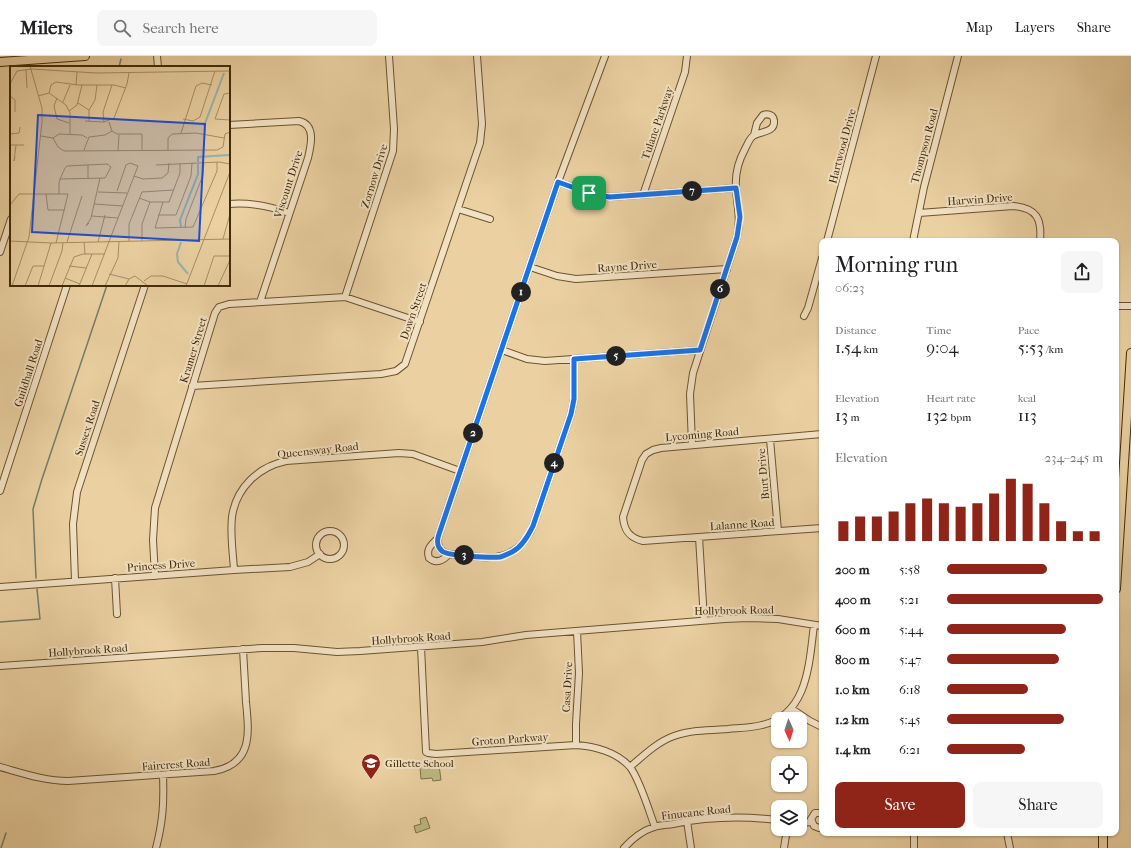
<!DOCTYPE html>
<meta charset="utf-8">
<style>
body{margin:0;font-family:"IM FELL French Canon",serif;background:#f6f6f6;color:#202124;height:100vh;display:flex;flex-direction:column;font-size:15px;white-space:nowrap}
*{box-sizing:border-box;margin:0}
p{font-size:13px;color:#757577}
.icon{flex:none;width:22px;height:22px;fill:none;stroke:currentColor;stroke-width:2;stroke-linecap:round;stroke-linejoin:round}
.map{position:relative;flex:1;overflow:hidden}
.panel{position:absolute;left:819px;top:182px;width:300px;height:598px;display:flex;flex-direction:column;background:#fff;border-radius:8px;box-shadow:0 1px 3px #0004}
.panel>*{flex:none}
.needle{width:26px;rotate:177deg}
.fabs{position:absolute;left:771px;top:656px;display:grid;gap:8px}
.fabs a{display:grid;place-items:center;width:36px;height:36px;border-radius:8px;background:#fff;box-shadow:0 1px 3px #0004;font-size:20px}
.pin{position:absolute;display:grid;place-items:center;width:34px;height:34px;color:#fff;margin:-17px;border-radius:8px;box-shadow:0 2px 6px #0006}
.km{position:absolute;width:20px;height:20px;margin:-10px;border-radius:50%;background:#222;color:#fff;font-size:11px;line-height:20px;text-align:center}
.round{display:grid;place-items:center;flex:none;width:42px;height:42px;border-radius:8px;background:#f6f6f6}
.head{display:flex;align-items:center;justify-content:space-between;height:68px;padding:0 16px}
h1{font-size:22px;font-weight:600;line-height:30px}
.metrics{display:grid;grid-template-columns:repeat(3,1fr);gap:6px;height:68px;padding:4px 16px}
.metrics div{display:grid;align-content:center}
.metrics b{font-size:17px;font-weight:600}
.metrics small{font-size:11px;font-weight:400}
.metrics p{font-size:11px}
.chart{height:112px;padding:8px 16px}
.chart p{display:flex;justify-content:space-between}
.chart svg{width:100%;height:72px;margin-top:4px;stroke:#8f2418;stroke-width:6}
.button{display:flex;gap:8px;margin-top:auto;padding:8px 16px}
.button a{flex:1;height:46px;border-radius:8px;background:#8f2418;color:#fff;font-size:16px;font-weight:600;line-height:46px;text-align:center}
.button a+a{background:#f6f6f6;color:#202124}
ul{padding:0 16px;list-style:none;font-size:13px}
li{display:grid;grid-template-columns:64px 48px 1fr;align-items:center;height:30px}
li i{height:10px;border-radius:5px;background:#8f2418}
header{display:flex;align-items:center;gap:24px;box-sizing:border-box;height:56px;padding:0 20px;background:#fff;border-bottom:1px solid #e0e0e0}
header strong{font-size:19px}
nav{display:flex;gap:22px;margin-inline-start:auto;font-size:14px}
.search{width:280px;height:36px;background:#f6f6f6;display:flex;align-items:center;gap:10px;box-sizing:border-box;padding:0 14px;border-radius:8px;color:#757577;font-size:15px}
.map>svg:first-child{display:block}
.green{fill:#bcba82;stroke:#7e7246}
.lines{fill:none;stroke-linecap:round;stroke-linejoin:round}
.stream{stroke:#757e6b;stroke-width:1.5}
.minor-casing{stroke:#6b542f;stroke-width:8}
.major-casing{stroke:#402b09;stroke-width:10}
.minor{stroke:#f2e1c3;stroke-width:6}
.major{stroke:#ebd1a2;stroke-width:8}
.route-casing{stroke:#fff;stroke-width:8}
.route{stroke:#1a73e8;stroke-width:5}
.labels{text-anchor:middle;stroke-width:4;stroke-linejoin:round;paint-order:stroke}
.street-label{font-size:11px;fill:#402b09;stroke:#f2e1c3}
.poi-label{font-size:11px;fill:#402b09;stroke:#f2e1c3;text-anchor:start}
.inset-river{fill:none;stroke:#99b5ad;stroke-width:2}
.inset-road{fill:none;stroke:#a78f65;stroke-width:1}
.view{fill:#1d4ed8;fill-opacity:0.15;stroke:#1d4ed8;stroke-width:2}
.inset-edge{fill:none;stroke:#402b09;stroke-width:2}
</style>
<header>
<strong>Milers</strong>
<div class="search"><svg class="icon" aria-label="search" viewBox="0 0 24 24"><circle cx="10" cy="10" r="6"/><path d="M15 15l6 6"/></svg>Search here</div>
<nav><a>Map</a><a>Layers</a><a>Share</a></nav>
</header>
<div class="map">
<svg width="1131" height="792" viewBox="0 0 1131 792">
<rect width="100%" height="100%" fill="#ebd1a2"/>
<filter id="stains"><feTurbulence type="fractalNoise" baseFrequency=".005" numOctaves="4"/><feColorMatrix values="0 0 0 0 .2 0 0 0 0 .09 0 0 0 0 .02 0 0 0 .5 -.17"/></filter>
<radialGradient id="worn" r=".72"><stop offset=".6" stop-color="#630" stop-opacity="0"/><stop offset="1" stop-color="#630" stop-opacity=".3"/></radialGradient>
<path class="green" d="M439 709 441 724 433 725 432 722 421 723 420 711Z
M426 761 430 772 416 777 414 770 421 768 420 763Z"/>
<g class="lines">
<path class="stream" d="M119 11 121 3
M36 522 33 453 42 423 107 229
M0 566 40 563 37 533
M1 792 6 777"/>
<g class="minor-casing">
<path id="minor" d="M157 0 158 11
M229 69 299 65C316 69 311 89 308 102L260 246
M558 126 595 139 610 141 736 132
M643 139 685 16 687 0
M229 148C251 146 269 150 289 157
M458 153 490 163
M919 157 1013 150C1037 152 1042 163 1040 185
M827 185 876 0
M913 185 924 131 958 0
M0 196 11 163
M530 211 557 220 576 223 727 213
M345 241 393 95 394 73 389 0
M1116 250H1131
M804 260 808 252 822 202
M502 294 527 303 545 305 700 294
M574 303V343L571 358 533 470C515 511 486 501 449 498 439 496 436 488 439 478L558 126 605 0
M192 330 381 318 396 315 405 308 480 87 482 68 477 0
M822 378 661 392 653 394 646 398 642 404 623 461C624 475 630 482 643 485L822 472
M770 383 778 475
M692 388 690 338 693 317 737 181C741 161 737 151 736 132 735 119 739 104 745 93 747 89 750 82 753 80 760 75 775 77 774 65 774 63 773 61 772 60 769 58 766 58 763 59L757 67 754 79
M0 435 67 229
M316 489a14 14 0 1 1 28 0a14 14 0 1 1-28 0Z
M699 481 704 564
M437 483C431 489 426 493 429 502 436 508 443 505 449 498
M234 514C233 497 230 478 232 461 236 432 258 411 286 405L399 397 413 398 460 415
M155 520 153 484 155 452 215 257 219 251 229 248 345 241 420 266
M115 522 117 558
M75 525 73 468 77 436 145 229
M0 531 234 514 290 511 308 506 320 498
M421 591 426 696 428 697 436 698 576 689C594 690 617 696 630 711 640 724 649 755 655 771
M0 610 262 592H294L337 596 360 595 482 586 526 579 725 563 748 562 778 563 822 570
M792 653 810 665 822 671
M576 689V668L579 617 577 575
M0 711C22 717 45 725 68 725L214 715C253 708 249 677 246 646 245 629 244 611 243 593
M630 711C643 700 657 686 674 680 691 674 710 674 728 673 739 672 751 672 762 669 808 659 809 608 814 569
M822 757H815L811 763 814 770 819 772 822 771
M687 765 691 792
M800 767 811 766
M914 777V792
M1007 777 1010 792
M156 792C163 765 164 747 163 719
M624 792C632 783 642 775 654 771 660 769 667 769 673 768 707 761 743 760 778 764
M784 792 787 773"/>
</g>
<g class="major-casing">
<path id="major" d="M0 6 85 0
M1116 533 1131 297
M1103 777V792"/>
</g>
<use href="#minor" class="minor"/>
<use href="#major" class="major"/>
</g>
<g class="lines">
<g class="route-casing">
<path id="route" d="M558 126 594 139 610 141 736 132 740 161 737 181 700 294 574 303V343L571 358 533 470C528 480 522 491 512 496 508 498 504 500 500 501 492 502 447 500 442 495 436 490 437 484 439 478Z"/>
</g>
<use href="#route" class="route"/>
</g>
<defs>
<g id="school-pin" transform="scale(1)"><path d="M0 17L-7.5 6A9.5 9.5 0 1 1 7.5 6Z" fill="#8f2418" stroke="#f2e1c3"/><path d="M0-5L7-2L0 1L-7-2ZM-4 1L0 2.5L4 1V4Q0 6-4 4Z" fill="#fff"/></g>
</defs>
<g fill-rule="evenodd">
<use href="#school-pin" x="371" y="707"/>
</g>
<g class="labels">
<g class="street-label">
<text transform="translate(657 67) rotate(-71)" y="4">Tulane Parkway</text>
<text transform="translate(842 90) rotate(-75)" y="4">Hartwood Drive</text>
<text transform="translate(924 90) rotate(-75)" y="4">Thompson Road</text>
<text transform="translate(374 120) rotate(-73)" y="4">Zornow Drive</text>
<text transform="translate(288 128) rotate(-72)" y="4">Viscount Drive</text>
<text transform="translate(980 143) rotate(-4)" y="4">Harwin Drive</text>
<text transform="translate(627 210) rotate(-4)" y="4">Rayne Drive</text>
<text transform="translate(413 255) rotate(-71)" y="4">Down Street</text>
<text transform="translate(193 294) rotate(-73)" y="4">Kramer Street</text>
<text transform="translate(28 317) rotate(-72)" y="4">Guildhall Road</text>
<text transform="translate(87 372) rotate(-72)" y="4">Sussex Road</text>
<text transform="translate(702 378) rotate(-5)" y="4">Lycoming Road</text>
<text transform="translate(318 394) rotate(-6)" y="4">Queensway Road</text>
<text transform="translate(763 418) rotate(-95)" y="4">Burt Drive</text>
<text transform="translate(742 468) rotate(-4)" y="4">Lalanne Road</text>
<text transform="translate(161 509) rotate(-4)" y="4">Princess Drive</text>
<text transform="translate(734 554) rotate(-1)" y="4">Hollybrook Road</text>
<text transform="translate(411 582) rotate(-4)" y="4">Hollybrook Road</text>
<text transform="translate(88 594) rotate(-4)" y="4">Hollybrook Road</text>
<text transform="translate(567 631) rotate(-87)" y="4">Casa Drive</text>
<text transform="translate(510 683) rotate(-4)" y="4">Groton Parkway</text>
<text transform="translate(176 708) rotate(-4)" y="4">Faircrest Road</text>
<text transform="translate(696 756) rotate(-6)" y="4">Finucane Road</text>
</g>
<g class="poi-label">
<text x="385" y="711">Gillette School</text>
</g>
</g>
<g transform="translate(10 10)">
<rect width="220" height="220" fill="#ebd1a2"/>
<path class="inset-river" d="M194 60 214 7M188 96V91L219 89M171 161 170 154 188 108V98M171 176 167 188 168 196 178 208"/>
<path class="inset-road" d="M16 4 17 22M0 18 7 5 22 3 86 7 220 5M66 19 67 6M39 27 41 19 46 16 68 19H104L116 22M220 27 214 28 205 53 220 54M0 30 5 34V46M28 30 39 27 56 39 60 47V69M47 32 44 40 47 53 59 57M53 36 60 19M68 37 79 44V55M79 44 85 34 87 19M59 45 67 39 72 19M173 53 183 55 190 51 205 5M75 55 94 56 104 52 117 18 119 7M94 56 93 46 102 19M99 56 102 65 107 68H132V84M171 67 186 20 192 17 202 19M0 68 9 67 10 61M31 70 43 72M43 72 48 81 54 85 207 84 213 81 215 68 220 66M43 72 49 68 72 69 77 72M0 79H14M74 84 79 71 95 69 102 65M108 85 109 69M158 85V72L162 68 186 67 214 72M5 91 4 95 6 79M78 99V112M146 99 209 96 220 98M124 110 133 113 152 112 158 107 159 97M107 125 116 99 120 97 128 100M88 126 117 127M36 128 38 144H55M49 128V117L50 113 55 102 57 100 97 98 101 101 95 112 50 113M129 132 140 136H159L170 107V97M153 136 145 162 183 161 207 105V96M84 138 113 140M0 139 9 128H58L46 177M148 149H166L181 110 182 97M82 150 108 152M79 157 76 160 81 152 90 112M175 162 176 153 193 109 194 96M213 173 220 148M0 175 41 177 220 173M119 175V158L132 126 163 124M132 175V158L140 136M57 176 72 130M74 176 75 188M88 176 95 149M59 200 76 202M99 208 119 213M55 212 70 218M134 215 141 210H153L177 218M2 220 19 171 32 56V42L20 0M15 220 23 200H34M28 220 41 177M39 220 52 185 53 177M52 220 64 191 73 188H95M69 220 82 188M82 220 128 100M95 220 108 192 109 175M115 220 119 213 125 210 138 220M176 220 220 106M194 220 204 190H220M208 220 220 194"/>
<path class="view" d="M28 49 195 58 189 175 22 166Z"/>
<rect width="220" height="220" class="inset-edge"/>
</g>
<rect width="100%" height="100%" filter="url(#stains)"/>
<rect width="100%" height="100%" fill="url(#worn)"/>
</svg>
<div class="fabs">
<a><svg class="needle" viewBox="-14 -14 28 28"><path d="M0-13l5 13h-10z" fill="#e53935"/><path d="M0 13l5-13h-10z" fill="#757577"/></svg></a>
<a><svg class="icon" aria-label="locate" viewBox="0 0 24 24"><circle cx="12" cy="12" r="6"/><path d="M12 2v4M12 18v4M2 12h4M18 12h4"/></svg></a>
<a><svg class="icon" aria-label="layers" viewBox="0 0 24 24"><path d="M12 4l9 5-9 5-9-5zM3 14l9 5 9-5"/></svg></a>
</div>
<div class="pin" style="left:589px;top:137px;background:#1e9e55"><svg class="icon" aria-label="arrive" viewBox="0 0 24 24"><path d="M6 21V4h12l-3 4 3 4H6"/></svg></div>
<b class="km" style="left:521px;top:236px">1</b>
<b class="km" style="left:473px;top:377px">2</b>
<b class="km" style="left:464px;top:499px">3</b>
<b class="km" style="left:554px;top:407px">4</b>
<b class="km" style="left:616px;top:300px">5</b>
<b class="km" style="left:720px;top:233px">6</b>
<b class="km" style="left:692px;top:135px">7</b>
<section class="panel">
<div class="head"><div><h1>Morning run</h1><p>06:23</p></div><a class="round"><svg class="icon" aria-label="share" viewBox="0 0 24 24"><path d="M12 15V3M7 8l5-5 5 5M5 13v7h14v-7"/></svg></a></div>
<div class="metrics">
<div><p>Distance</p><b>1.54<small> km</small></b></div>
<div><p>Time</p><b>9:04</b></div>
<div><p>Pace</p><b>5:53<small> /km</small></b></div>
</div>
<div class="metrics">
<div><p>Elevation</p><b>13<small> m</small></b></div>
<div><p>Heart rate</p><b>132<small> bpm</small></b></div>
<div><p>kcal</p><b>113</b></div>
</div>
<div class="chart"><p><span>Elevation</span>234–245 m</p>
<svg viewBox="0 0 160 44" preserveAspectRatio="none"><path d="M5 44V32M15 44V29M25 44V29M35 44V26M45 44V21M55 44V18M65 44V21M75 44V23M85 44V21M95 44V15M105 44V6M115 44V9M125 44V21M135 44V32M145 44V38M155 44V38"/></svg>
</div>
<ul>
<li><b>200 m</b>5:58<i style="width:64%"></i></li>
<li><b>400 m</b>5:21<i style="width:100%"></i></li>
<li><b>600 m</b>5:44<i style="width:76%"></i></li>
<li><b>800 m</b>5:47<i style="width:72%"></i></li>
<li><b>1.0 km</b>6:18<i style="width:52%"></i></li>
<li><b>1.2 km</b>5:45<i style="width:75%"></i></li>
<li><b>1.4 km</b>6:21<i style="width:50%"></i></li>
</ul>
<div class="button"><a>Save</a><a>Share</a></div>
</section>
</div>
